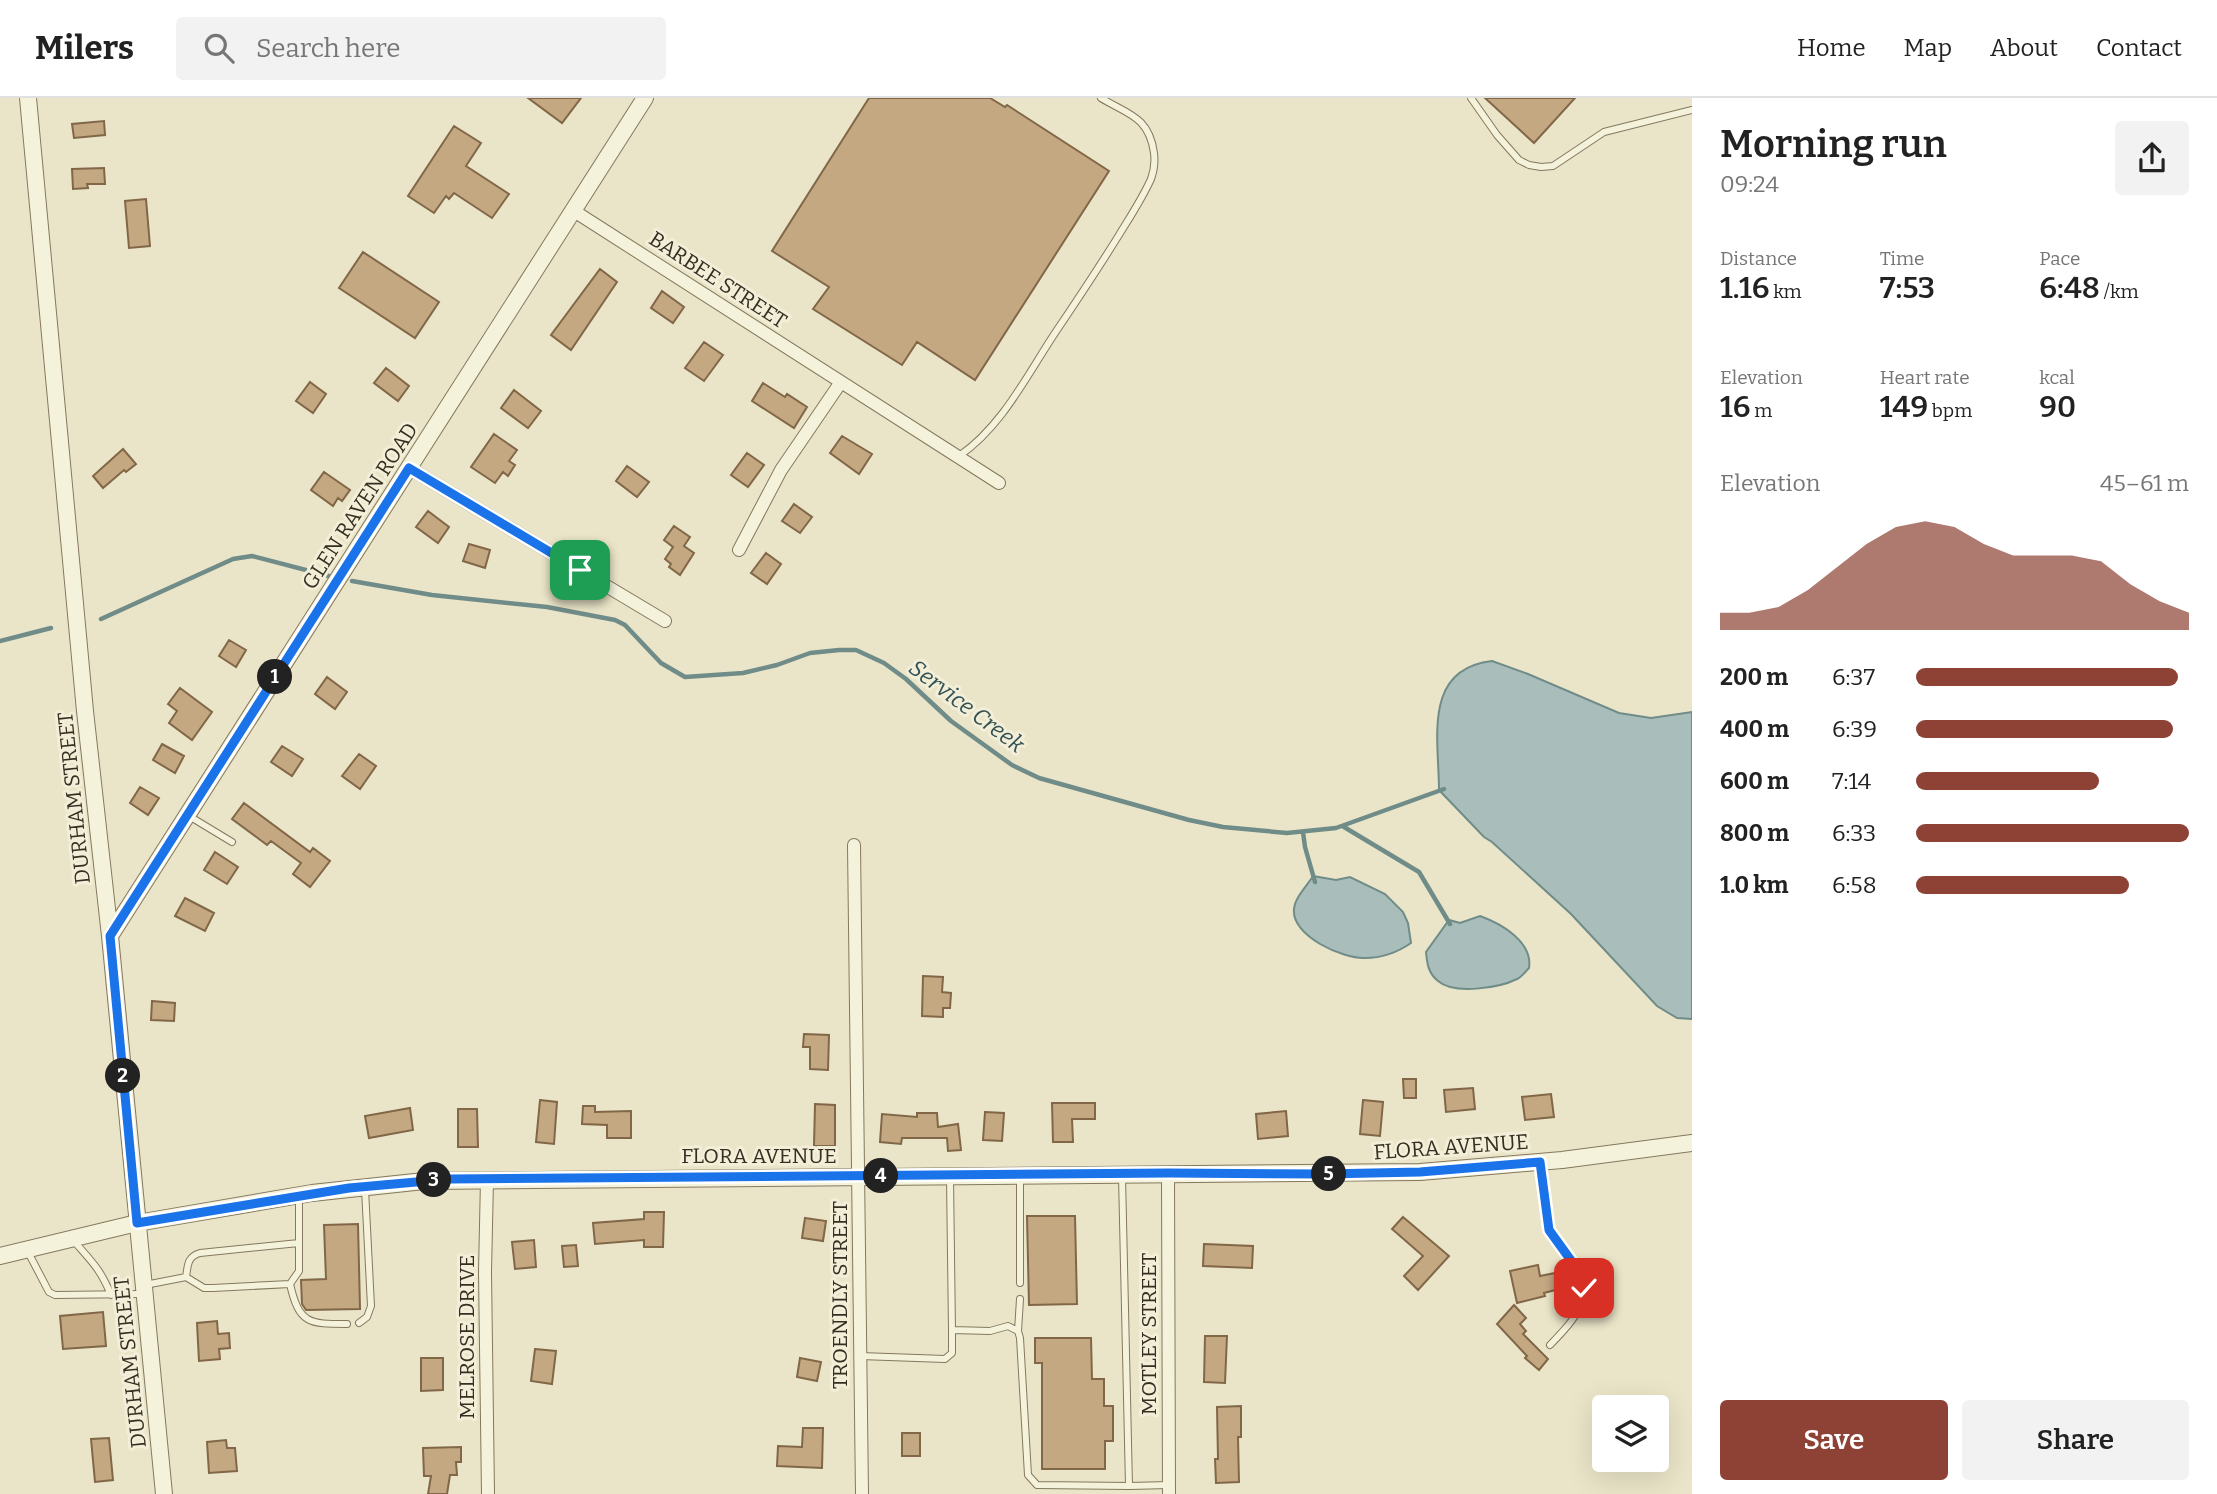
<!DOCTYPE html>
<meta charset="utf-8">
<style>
body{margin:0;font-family:Bitter,serif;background:#f2f2f2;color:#222;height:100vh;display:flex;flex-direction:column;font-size:26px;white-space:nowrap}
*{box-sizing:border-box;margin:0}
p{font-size:23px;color:#767676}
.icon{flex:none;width:38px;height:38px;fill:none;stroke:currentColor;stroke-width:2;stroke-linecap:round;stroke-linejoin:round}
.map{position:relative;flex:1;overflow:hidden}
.sheet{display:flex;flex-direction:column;background:#fff;width:525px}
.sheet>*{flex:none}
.controls{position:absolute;left:1592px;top:1297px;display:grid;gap:14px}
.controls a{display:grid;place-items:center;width:77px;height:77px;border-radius:7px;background:#fff;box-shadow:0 7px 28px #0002;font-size:35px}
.pin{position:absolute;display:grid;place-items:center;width:60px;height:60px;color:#fff;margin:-30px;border-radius:14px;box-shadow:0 4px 10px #0006}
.km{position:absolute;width:35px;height:35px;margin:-18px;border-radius:50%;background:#222;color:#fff;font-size:19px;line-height:35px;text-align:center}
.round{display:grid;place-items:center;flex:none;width:74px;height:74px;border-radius:7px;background:#f2f2f2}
.headline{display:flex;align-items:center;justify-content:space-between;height:119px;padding:0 28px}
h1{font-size:38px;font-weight:600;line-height:52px}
.figures{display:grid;grid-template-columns:repeat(3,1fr);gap:10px;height:119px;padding:7px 28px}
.figures div{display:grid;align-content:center}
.figures b{font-size:30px;font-weight:600}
.figures small{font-size:19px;font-weight:400}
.figures p{font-size:19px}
.chart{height:196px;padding:14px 28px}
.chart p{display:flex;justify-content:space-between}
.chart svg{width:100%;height:126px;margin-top:7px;fill:#8d4235;opacity:.7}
.action{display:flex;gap:14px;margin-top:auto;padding:14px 28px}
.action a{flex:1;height:80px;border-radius:7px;background:#8d4235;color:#fff;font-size:28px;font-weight:600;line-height:80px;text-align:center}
.action a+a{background:#f2f2f2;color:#222}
ul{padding:0 28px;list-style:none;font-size:23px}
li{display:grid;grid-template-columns:112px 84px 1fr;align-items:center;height:52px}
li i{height:18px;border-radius:9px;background:#8d4235}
header{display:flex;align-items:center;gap:42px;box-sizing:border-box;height:98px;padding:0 35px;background:#fff;border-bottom:2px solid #e0e0e0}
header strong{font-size:33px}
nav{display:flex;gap:38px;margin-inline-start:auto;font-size:24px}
.search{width:490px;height:63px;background:#f2f2f2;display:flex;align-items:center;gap:18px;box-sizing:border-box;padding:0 24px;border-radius:7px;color:#767676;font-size:26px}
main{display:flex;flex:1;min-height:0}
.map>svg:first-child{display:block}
.water{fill:#a9bebb;stroke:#708c89;stroke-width:2}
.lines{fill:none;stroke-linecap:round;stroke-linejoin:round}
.stream{stroke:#708c89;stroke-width:4.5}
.building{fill:#c4a882;stroke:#816747;stroke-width:2}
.service-casing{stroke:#84785f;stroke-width:8}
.minor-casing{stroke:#84785f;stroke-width:14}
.tertiary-casing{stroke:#84785f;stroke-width:18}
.service{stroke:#f5f2db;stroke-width:6}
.minor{stroke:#f5f2db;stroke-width:12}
.tertiary{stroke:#f5f2db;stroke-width:16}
.route-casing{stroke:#fff;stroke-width:14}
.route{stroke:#1a73e8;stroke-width:9}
.labels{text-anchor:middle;stroke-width:6;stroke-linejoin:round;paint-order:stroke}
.street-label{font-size:21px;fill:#362e21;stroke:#f2eed7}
.water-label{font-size:23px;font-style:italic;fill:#325154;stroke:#f2eed7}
</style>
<header>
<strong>Milers</strong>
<div class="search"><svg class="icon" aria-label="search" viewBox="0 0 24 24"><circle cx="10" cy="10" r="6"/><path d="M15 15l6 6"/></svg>Search here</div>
<nav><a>Home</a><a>Map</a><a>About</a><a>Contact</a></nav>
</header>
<main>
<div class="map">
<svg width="1692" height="1396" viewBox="0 0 1692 1396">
<rect width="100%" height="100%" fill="#eae5c8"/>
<path class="water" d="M1492 563 1528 576 1619 615 1651 620 1692 614V921L1677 920 1657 908 1571 816 1492 744 1484 739 1439 692C1439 642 1422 571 1492 563Z
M1313 778 1336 782 1350 779 1385 796 1403 814 1408 825 1411 845C1398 854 1381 860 1365 860 1343 861 1291 838 1294 811 1295 799 1307 788 1313 778Z
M1480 818C1502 826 1533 844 1529 870 1525 874 1522 879 1517 881 1499 890 1454 897 1438 883 1428 875 1427 865 1426 854L1449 822 1460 825Z"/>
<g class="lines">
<path class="stream" d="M352 483 432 497 547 509 615 522 625 527 661 565 685 579 743 575 777 567 810 555 839 552H856L884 565 906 581 951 623 1012 667 1039 680 1189 722 1223 729 1287 735 1336 730 1444 691
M101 521 233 461 252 458 329 478
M0 543 51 530
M1344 729 1419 774 1450 826
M1303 734 1305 749 1315 784"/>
</g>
<path class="building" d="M528 0H581L562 25Z
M869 0H990L1005 9 1007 7 1109 73 975 282 917 244 902 267 813 211 829 189 772 153Z
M1485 0H1575L1534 45Z
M104 23 105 37 74 40 72 26Z
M454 28 481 45 466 68 509 96 492 120 454 95 449 101 446 98 434 115 408 98Z
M104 70 105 86H87L88 90 73 91 72 71Z
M146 101 150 148 129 150 125 103Z
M363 154 439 204 415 240 339 190Z
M600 171 617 184 571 252 551 237Z
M662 193 684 209 673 225 651 210Z
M704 244 723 257 704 283 685 270Z
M386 270 409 288 398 303 374 285Z
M310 284 326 296 313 315 296 303Z
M763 285 785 299 787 296 807 309 794 330 752 303Z
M514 292 541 313 528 330 501 310Z
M494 336 517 352 509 363 515 367 508 378 503 374 495 385 471 369Z
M842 338 872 356 859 376 830 355Z
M123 351 136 366 126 374 124 372 103 390 93 378Z
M747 355 764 367 748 389 731 377Z
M627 368 649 384 637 399 616 383Z
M324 374 350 392 342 403 338 400 333 408 311 392Z
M794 406 812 419 800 435 782 423Z
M428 413 449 429 438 445 416 429Z
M674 428 690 439 684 448 694 455 680 477 669 469 671 466 665 461 673 449 664 442Z
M469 446 490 452 485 470 463 463Z
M766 455 781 466 767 486 751 475Z
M229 542 246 552 236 569 219 558Z
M327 579 347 594 335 611 315 596Z
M180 590 212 614 192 642 169 625 177 613 168 606Z
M162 646 184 658 175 675 153 662Z
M282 648 303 661 292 678 271 664Z
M359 656 376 668 360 691 342 678Z
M140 689 159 700 148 717 130 705Z
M244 705 310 754 313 750 330 763 310 789 293 776 301 765 271 743 267 747 232 721Z
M215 754 238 769 227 786 204 772Z
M185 800 214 815 205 833 175 818Z
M923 878 943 879 942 894 951 895 950 910H943V919L922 918Z
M152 903 175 905 174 923 151 922Z
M804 936 829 937 828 972 810 971V949H803Z
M1403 981H1416V1000H1404Z
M1473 990 1475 1011 1446 1014 1444 992Z
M1551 996 1554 1019 1525 1022 1522 999Z
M540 1002 557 1004 554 1046 536 1044Z
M1363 1002 1383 1004 1380 1038 1360 1036Z
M1052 1005H1095V1021H1072L1073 1044H1053Z
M815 1006 835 1007V1048H814Z
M583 1008H595V1014L631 1013V1040H607V1027L582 1026Z
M410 1010 413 1032 369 1040 365 1018Z
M458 1011H477L478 1049H458Z
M1286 1013 1288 1038 1258 1041 1256 1016Z
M985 1014 1004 1015 1002 1043 983 1042Z
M917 1015H937L938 1029 958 1026 961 1052 948 1053 947 1040H902L901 1046 880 1044 882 1016 917 1019Z
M644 1114H664L663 1149H644V1142L595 1146 593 1125 644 1121Z
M1027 1118H1075L1077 1206 1029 1207Z
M1403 1119 1449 1158 1418 1192 1404 1178 1423 1158 1392 1131Z
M805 1120 826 1123 823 1143 802 1140Z
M358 1126 360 1211 306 1212 302 1206 301 1182 326 1181 324 1127Z
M534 1142 536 1169 515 1171 512 1144Z
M1204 1146 1253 1148 1252 1170 1203 1168Z
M576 1147 578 1168 564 1169 562 1148Z
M1538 1167 1540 1178 1560 1174 1563 1190 1544 1195 1545 1198 1517 1205 1510 1173Z
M1514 1207 1526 1220 1520 1226 1526 1233 1523 1236 1548 1261 1539 1272 1525 1260 1527 1258 1497 1226Z
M103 1214 106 1248 63 1251 60 1218Z
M217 1223 218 1236 229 1235 230 1250 219 1251 220 1261 199 1263 197 1225Z
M1205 1238H1227L1225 1285 1204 1284Z
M1035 1240H1091L1092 1281H1104V1308H1113V1343H1105V1371H1042V1265H1035Z
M535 1251 556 1253 552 1286 531 1283Z
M421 1260H443V1292L421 1293Z
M800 1260 821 1264 817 1283 797 1279Z
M1241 1308V1339H1238L1239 1384 1216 1385 1215 1361H1218L1217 1309Z
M803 1330H823L822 1370 777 1368 778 1348 802 1349Z
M902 1335H920V1358H902Z
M109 1340 113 1382 95 1384 91 1341Z
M226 1342 227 1350H235L237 1373 209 1375 207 1344Z
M461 1349V1364H456L457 1377H450L447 1396H428L431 1378H424L423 1350Z"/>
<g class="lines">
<g class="service-casing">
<path id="service" d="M1471 0 1497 37 1519 62 1529 67 1541 69 1553 68 1604 34 1692 12
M959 358C1003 328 1028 275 1057 232 1078 201 1099 169 1119 137 1130 119 1142 101 1151 81 1154 73 1155 63 1154 55 1149 18 1127 16 1101 0
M189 718 232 744
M1540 1066C1542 1084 1543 1117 1549 1132 1552 1141 1562 1150 1568 1158 1597 1197 1579 1217 1550 1247
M1122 1078 1129 1388 1169 1387
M1020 1079V1185
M950 1080 952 1232
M73 1142C91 1163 100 1170 111 1197
M28 1154 49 1194 55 1197 142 1196
M186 1179C188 1167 187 1159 200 1155L299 1145
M290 1186C299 1226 309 1226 347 1226
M145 1187 186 1179 204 1190H213L290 1186 299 1173V1098
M359 1225 367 1219 371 1208 365 1091
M1018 1233 1020 1201
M860 1258 945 1261 952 1255V1232L990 1233 1008 1228 1018 1233 1020 1240 1028 1377 1037 1387 1129 1388"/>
</g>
<g class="minor-casing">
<path id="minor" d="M574 113 999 385
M409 370 665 523
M739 452 781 372 841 284
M854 747 862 1396
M1168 1075 1169 1396
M487 1081 485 1174 488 1396"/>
</g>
<g class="tertiary-casing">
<path id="tertiary" d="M28 0 85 613 110 838 164 1396
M110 838 645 0
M0 1158 137 1125 312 1095 424 1083 1420 1074 1562 1062 1692 1045"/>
</g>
<use href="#service" class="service"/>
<use href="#minor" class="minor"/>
<use href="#tertiary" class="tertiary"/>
</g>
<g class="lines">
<g class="route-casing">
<path id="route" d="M580 472 409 370 110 838 137 1125 349 1090 450 1081 1168 1075 1325 1076 1420 1074 1540 1064 1549 1132 1575 1168 1584 1190"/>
</g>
<use href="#route" class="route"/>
</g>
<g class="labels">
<g class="street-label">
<text transform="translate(718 182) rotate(33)" y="7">BARBEE STREET</text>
<text transform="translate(360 408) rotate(-57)" y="7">GLEN RAVEN ROAD</text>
<text transform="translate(74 700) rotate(-96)" y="7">DURHAM STREET</text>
<text transform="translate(1451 1049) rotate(-4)" y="7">FLORA AVENUE</text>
<text x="759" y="1065">FLORA AVENUE</text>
<text transform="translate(840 1197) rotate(-90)" y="7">TROENDLY STREET</text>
<text transform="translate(1149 1236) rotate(-90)" y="7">MOTLEY STREET</text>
<text transform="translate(467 1239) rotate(-90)" y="7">MELROSE DRIVE</text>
<text transform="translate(130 1264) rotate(-96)" y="7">DURHAM STREET</text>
</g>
<g class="water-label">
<text transform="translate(967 608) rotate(37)" y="8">Service Creek</text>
</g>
</g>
</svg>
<div class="controls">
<a><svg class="icon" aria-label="layers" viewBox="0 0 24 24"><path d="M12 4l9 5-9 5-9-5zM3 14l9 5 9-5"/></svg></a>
</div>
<div class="pin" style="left:580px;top:472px;background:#1e9e55"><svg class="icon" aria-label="arrive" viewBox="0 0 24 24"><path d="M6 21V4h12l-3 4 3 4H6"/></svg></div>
<div class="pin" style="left:1584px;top:1190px;background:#d93025"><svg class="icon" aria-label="check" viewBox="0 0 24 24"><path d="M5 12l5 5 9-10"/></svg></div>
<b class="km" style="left:275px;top:579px">1</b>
<b class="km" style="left:123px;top:978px">2</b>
<b class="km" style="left:434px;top:1082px">3</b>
<b class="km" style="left:881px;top:1078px">4</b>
<b class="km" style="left:1329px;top:1076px">5</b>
</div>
<section class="sheet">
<div class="headline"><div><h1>Morning run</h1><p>09:24</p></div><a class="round"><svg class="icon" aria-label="share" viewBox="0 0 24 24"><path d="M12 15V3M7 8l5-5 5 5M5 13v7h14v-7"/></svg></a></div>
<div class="figures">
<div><p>Distance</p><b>1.16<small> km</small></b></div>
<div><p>Time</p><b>7:53</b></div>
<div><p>Pace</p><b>6:48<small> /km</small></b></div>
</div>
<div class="figures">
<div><p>Elevation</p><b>16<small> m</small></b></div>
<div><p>Heart rate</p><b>149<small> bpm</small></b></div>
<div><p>kcal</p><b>90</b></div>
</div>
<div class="chart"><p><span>Elevation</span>45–61 m</p>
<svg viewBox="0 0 160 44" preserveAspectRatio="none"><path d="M0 44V38L10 38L20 36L30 30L40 22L50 14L60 8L70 6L80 8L90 14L100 18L110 18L120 18L130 20L140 28L150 34L160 38V44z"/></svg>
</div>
<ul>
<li><b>200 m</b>6:37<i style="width:96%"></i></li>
<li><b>400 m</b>6:39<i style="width:94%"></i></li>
<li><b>600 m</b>7:14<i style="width:67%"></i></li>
<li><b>800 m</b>6:33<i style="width:100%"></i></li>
<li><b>1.0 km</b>6:58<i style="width:78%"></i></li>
</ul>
<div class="action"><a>Save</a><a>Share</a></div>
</section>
</main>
